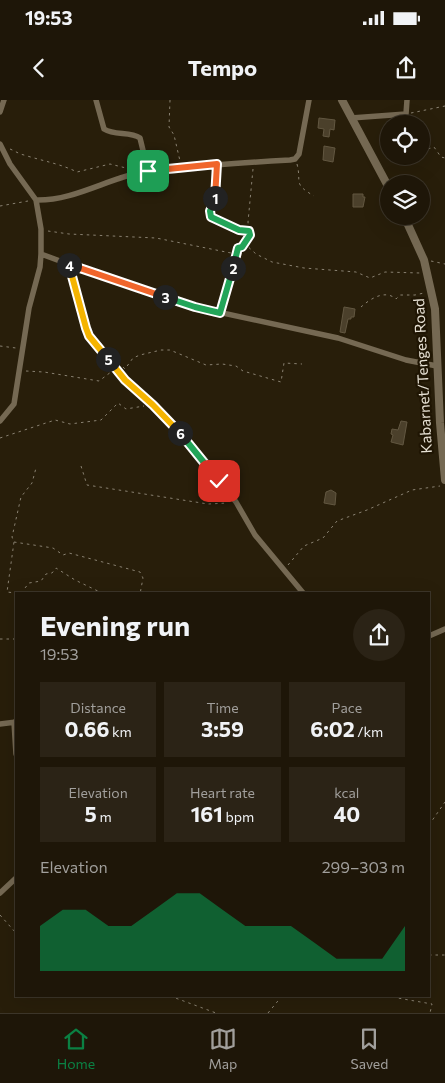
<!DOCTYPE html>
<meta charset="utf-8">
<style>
body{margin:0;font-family:Commissioner,sans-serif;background:#2b2316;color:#f1f3f6;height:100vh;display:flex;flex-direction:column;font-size:19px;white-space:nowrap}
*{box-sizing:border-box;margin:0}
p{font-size:16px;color:#a19f9c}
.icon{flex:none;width:28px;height:28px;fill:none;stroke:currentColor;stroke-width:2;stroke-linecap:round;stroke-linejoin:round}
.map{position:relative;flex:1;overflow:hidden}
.panel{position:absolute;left:15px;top:492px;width:415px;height:405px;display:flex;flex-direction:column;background:#1e1608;border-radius:0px;box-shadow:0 5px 20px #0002,0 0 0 1px #3c3529}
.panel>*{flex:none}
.tools{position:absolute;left:380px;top:15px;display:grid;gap:10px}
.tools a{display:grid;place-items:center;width:50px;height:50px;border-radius:50%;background:#1e1608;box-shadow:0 5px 20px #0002,0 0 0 1px #3c3529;font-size:25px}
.pin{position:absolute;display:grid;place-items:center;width:42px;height:42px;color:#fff;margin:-21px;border-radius:10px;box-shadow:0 2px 8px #0006}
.km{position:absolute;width:25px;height:25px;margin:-12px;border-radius:50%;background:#222;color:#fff;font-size:14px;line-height:25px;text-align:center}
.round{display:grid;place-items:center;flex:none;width:52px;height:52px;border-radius:26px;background:#2b2316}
.head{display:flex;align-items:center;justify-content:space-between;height:85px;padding:0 25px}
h1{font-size:28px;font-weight:700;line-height:38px}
.metrics{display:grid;grid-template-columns:repeat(3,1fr);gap:8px;height:85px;padding:5px 25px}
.metrics div{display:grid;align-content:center;border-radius:0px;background:#2b2316;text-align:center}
.metrics b{font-size:21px;font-weight:700}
.metrics small{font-size:14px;font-weight:400}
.metrics p{font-size:14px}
.chart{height:140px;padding:10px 25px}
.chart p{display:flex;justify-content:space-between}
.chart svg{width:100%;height:90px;margin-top:5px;fill:#0b8043;opacity:.7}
.status{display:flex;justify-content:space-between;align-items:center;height:35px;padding:0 25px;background:#1e1608;direction:ltr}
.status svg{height:14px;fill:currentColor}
header{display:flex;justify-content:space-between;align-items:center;height:65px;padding:0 25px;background:#1e1608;font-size:22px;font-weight:700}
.tabs{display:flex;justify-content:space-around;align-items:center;height:70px;border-top:1px solid #3c3529;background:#1e1608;font-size:14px;color:#a19f9c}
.tabs a{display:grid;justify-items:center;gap:2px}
.tabs .current{color:#0b8043}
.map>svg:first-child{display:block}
.building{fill:#4b402b;stroke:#625741}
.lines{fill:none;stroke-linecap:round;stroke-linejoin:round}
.path{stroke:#898171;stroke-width:1;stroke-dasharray:2.5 4;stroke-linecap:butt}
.minor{stroke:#756953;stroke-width:5.5}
.tertiary{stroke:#756953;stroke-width:8}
.split-1-casing{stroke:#fff;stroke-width:10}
.split-2-casing{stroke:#fff;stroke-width:10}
.split-3-casing{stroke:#fff;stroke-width:10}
.split-4-casing{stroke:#fff;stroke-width:10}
.split-5-casing{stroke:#fff;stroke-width:10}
.split-6-casing{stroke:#fff;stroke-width:10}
.split-7-casing{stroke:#fff;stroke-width:10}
.split-1{stroke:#f0652b;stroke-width:6}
.split-2{stroke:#22a559;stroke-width:6}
.split-3{stroke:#22a559;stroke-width:6}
.split-4{stroke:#f0652b;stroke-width:6}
.split-5{stroke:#f5b400;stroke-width:6}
.split-6{stroke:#f5b400;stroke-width:6}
.split-7{stroke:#22a559;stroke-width:6}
.labels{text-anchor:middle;stroke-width:4.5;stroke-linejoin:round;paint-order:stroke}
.street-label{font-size:15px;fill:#e5dfd2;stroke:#1f1503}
</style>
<div class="status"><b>19:53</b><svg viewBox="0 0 49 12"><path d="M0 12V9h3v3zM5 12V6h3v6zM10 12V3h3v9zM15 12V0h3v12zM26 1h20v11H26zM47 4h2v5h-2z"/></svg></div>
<header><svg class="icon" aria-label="back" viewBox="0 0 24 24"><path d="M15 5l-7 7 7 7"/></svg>Tempo<svg class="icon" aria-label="share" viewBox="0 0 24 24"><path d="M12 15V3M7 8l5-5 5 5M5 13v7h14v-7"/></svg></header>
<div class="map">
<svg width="445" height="913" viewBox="0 0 445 913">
<rect width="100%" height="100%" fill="#281e0a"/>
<path class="building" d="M319 18 335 20 334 30 330 29 329 37 323 36 324 29 318 28Z
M324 46 335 48 333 62 323 60Z
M353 94H363V97H365L363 107H353Z
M344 207 355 209 354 217H351V219H348L345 233 340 232Z
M401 321 407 322 403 345 391 342 393 335 391 334 392 329 398 330Z
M331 390 336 393 335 405 324 403 326 392Z"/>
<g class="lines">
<path class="path" d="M170 0 169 27 174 35 180 61
M411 13 445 6
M10 49C15 51 19 54 24 55 43 61 61 64 77 72L110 64 126 68
M428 49 434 47 441 57 445 58
M297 64C302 83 292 83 314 96
M217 72 215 98 210 111 211 117 239 130 248 131
M0 106 28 101
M48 131 69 134 156 138 236 154
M244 143 256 154 272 162 304 168 356 172 370 178 385 172 420 173
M431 161 445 164
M222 207 232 177 238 148 242 147 249 135 248 122 253 69
M361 207C370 199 385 189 396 199L400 195H415L424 193
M0 246 16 248
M123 267 125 269 133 258 140 255 161 250H170L206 265 222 264 236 266 243 271 281 282 284 263 302 264
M26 271 44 272 99 281 111 272
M0 338 55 320 70 324 101 320 118 303 126 309 144 306
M81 366 87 385 208 404 228 403
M14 442 53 448 63 455 69 453 140 472 143 478 140 494
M288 465 304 446 323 438 337 421 367 410 412 390 440 386
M21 493 29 483 41 481 46 474 52 473 56 468 75 480 104 494
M24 494 7 492 14 442 12 437 21 397 32 383 36 368
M0 539H16
M429 725 445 702
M0 815 16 833
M429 855H445
M170 896 216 913
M386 896 432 904 430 913
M268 913 282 896"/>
<path class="minor" d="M96 0 104 29C115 36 130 31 140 38L148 71
M0 12 4 0
M351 18 406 14 407 0
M0 44 10 64 36 100 41 129V154L68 164 89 236 125 280 175 327 236 402 255 435 304 494
M36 100C74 101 108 78 146 71 158 69 171 69 184 68 219 64 254 62 290 60L295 59 299 54 309 0
M68 164 195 207 338 238 406 260 437 266
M0 321 14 304 29 208 40 167 41 154
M429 536 445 529
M14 622 16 654
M0 624 16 622
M0 793 16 778"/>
<path class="tertiary" d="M342 0 389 88
M404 116 424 160 435 209 440 323 445 380"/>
</g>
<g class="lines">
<g class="split-1-casing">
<path id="split-1" d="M148 71 217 64 215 98"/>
</g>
<g class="split-2-casing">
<path id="split-2" d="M215 98 210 111 211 117 239 130 249 131 250 135 242 147 238 148 233 168"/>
</g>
<g class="split-3-casing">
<path id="split-3" d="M165 197 195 207 220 213 233 168"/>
</g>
<g class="split-4-casing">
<path id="split-4" d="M69 165 68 164 165 197"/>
</g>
<g class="split-5-casing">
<path id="split-5" d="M69 165 86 228 89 236 108 259"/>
</g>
<g class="split-6-casing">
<path id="split-6" d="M108 259 125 280 153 305 180 333"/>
</g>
<g class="split-7-casing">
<path id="split-7" d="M180 333 219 381"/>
</g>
<use href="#split-1" class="split-1"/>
<use href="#split-2" class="split-2"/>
<use href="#split-3" class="split-3"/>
<use href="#split-4" class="split-4"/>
<use href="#split-5" class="split-5"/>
<use href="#split-6" class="split-6"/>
<use href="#split-7" class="split-7"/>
</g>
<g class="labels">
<g class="street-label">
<text transform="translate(423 276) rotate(-93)" y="5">Kabarnet/Tenges Road</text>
</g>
</g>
</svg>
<div class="tools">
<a><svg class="icon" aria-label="locate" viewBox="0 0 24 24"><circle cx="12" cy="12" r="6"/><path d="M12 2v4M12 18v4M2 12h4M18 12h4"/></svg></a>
<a><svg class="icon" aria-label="layers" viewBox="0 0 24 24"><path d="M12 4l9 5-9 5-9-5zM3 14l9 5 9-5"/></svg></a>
</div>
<div class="pin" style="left:148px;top:71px;background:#1e9e55"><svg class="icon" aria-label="arrive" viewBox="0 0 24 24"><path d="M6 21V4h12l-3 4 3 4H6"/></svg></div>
<div class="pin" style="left:219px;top:381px;background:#d93025"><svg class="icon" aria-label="check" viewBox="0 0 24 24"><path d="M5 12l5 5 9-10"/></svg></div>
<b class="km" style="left:215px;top:98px">1</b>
<b class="km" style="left:233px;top:168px">2</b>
<b class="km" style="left:165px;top:197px">3</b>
<b class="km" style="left:69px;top:165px">4</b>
<b class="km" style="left:108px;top:259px">5</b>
<b class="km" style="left:180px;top:333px">6</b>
<section class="panel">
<div class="head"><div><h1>Evening run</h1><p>19:53</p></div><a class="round"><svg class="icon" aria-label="share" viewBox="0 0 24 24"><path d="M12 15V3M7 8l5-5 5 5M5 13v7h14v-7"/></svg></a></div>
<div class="metrics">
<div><p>Distance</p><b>0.66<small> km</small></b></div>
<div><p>Time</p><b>3:59</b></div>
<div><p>Pace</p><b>6:02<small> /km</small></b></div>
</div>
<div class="metrics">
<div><p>Elevation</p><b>5<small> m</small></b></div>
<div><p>Heart rate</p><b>161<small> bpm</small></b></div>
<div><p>kcal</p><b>40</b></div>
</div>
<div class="chart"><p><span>Elevation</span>299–303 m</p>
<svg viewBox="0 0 160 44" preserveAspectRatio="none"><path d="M0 44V22L10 14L20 14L30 22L40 22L50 14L60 6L70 6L80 14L90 22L100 22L110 22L120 30L130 38L140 38L150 38L160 22V44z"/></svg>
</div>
</section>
</div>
<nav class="tabs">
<a class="current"><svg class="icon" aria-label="home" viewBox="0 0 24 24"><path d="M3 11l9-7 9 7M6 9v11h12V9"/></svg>Home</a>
<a><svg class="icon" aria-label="map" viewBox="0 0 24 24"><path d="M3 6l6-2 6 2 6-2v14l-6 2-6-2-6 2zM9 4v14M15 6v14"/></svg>Map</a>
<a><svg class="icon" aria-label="saved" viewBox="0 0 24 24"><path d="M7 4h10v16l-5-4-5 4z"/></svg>Saved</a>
</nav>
